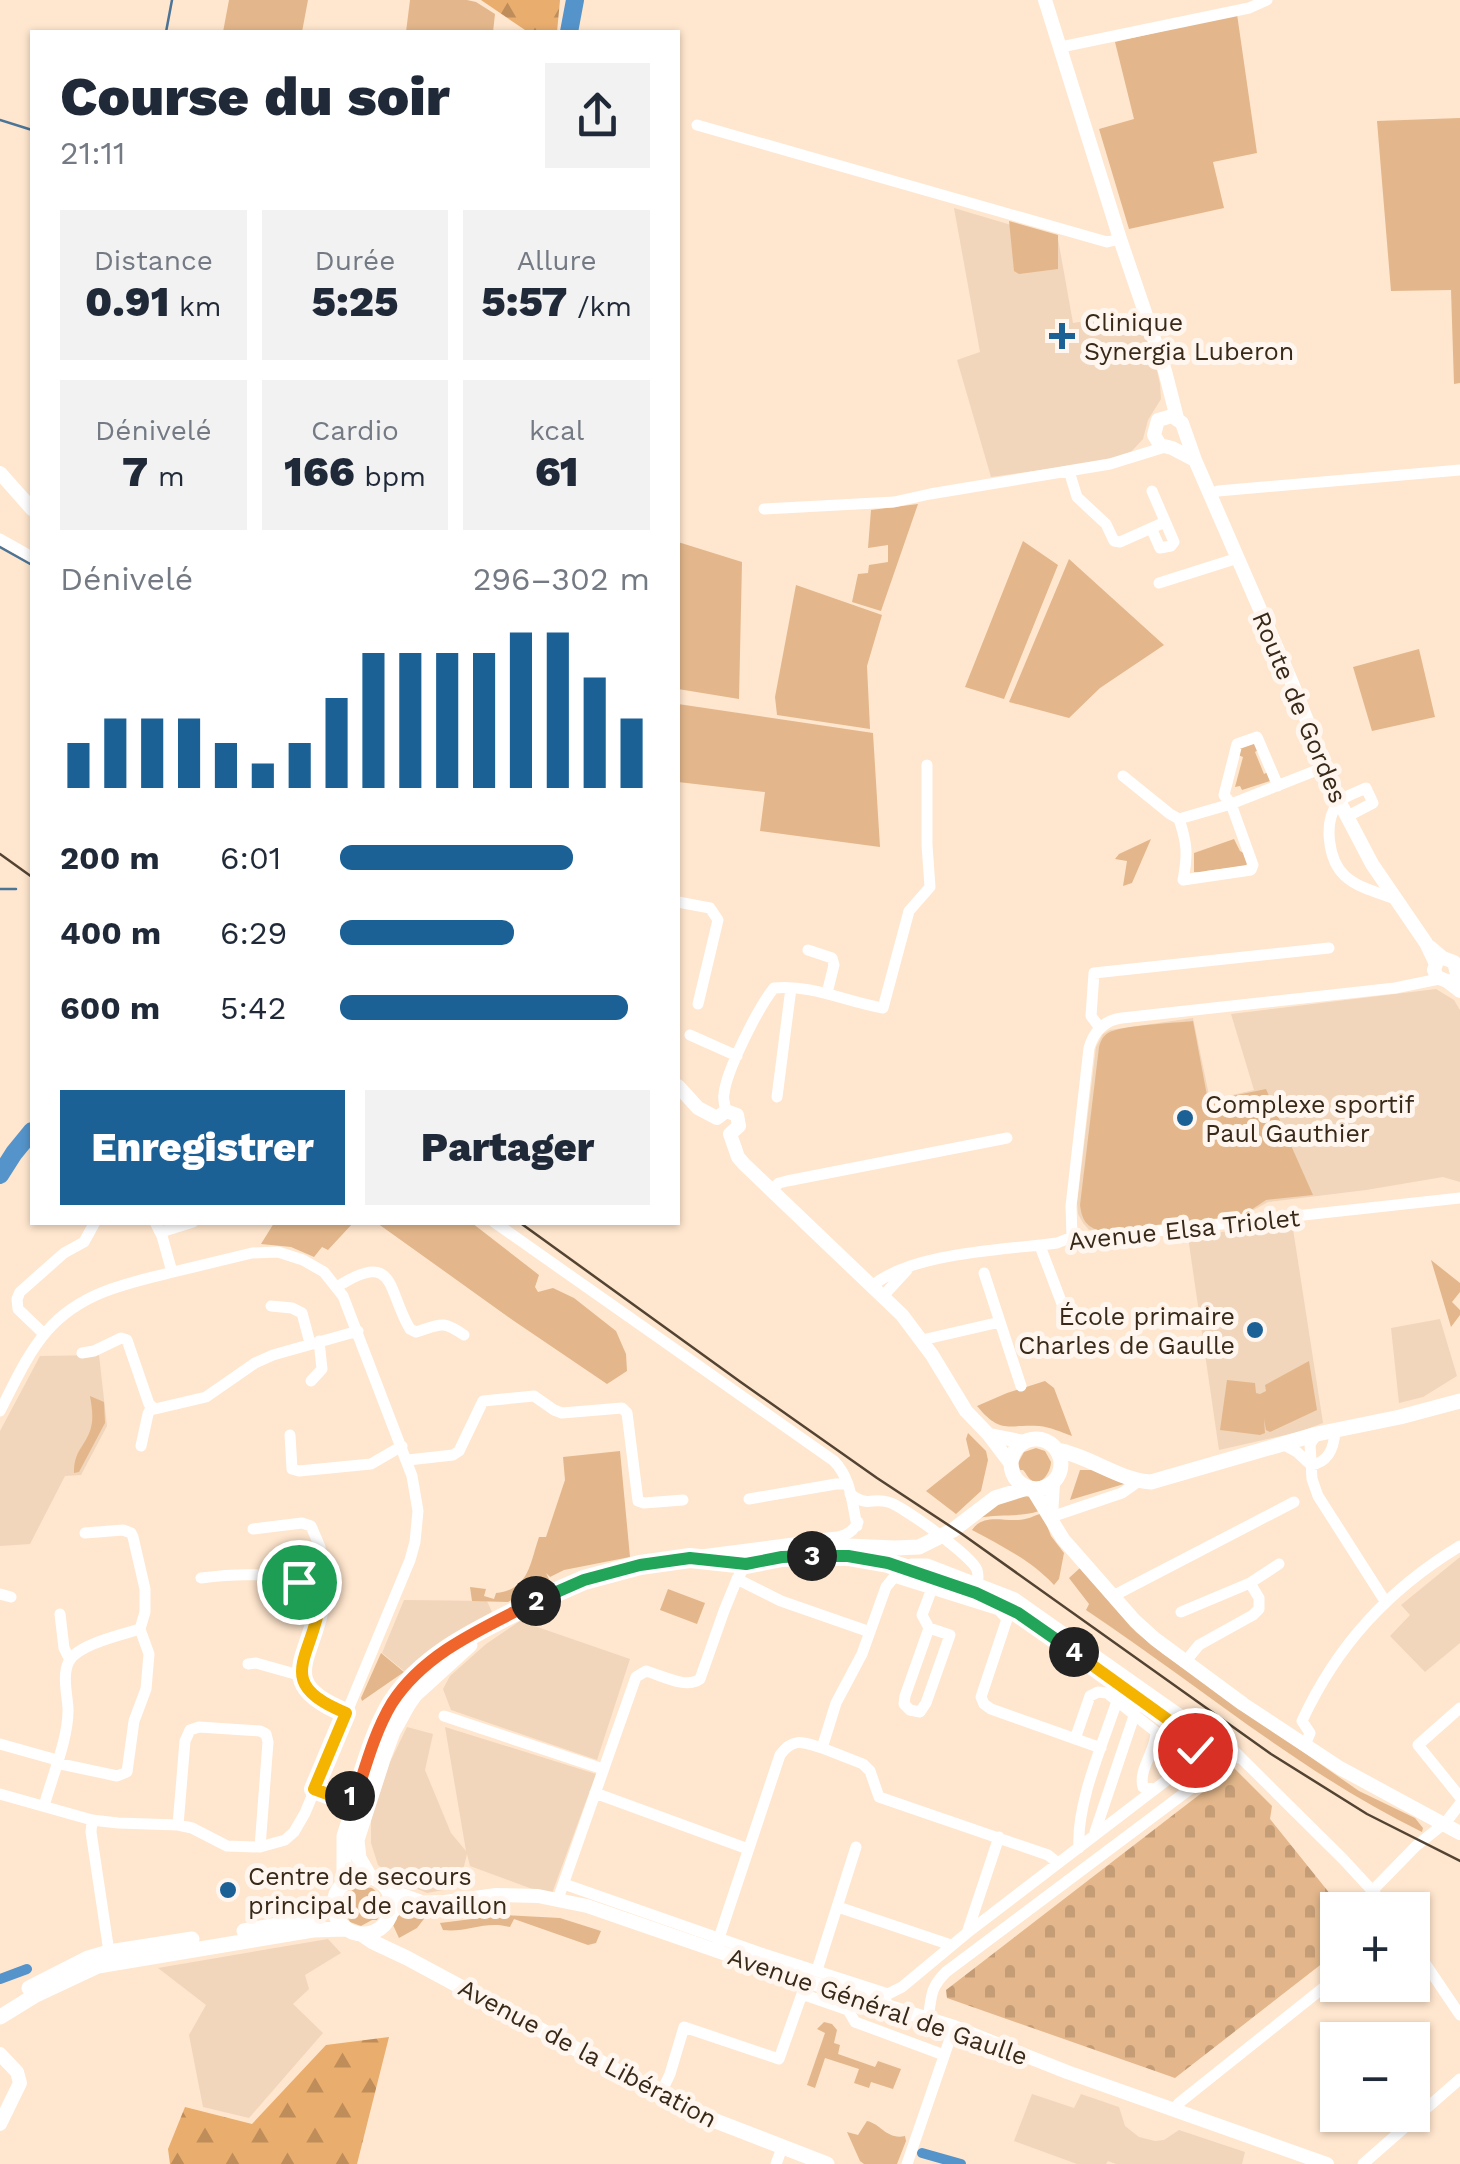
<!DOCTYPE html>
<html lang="fr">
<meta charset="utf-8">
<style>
body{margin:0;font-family:"Work Sans",sans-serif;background:#f2f2f3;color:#1f2937;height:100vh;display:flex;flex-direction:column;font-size:38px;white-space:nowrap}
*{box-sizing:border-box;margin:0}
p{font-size:32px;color:#747a83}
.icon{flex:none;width:55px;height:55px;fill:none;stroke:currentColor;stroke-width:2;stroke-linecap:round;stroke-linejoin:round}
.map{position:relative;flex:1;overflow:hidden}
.side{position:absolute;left:30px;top:30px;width:650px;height:1195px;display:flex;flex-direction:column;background:#fff;border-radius:0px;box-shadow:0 2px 8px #0004}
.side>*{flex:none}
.controls{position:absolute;left:1320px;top:1892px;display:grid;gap:20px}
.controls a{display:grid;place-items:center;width:110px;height:110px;border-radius:0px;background:#fff;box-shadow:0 2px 8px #0004;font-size:50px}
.pin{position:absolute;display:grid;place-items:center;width:85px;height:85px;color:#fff;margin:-42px;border:5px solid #fff;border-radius:50%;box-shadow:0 2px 10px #0007}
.km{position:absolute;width:50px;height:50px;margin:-25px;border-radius:50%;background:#222;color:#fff;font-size:28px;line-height:50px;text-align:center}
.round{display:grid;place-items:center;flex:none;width:105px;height:105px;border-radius:0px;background:#f2f2f3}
.overview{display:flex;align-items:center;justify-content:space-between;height:170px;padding:0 30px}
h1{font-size:55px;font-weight:800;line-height:75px}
.metrics{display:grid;grid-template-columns:repeat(3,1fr);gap:15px;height:170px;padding:10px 30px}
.metrics div{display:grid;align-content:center;border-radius:0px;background:#f2f2f3;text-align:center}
.metrics b{font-size:42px;font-weight:800}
.metrics small{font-size:28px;font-weight:400}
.metrics p{font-size:28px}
.chart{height:280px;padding:20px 30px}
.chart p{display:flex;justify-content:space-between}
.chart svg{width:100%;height:180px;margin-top:10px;stroke:#1c6196;stroke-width:6}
.primary-button{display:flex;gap:20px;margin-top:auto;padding:20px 30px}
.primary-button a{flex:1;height:115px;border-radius:0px;background:#1c6196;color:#fff;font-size:40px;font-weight:800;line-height:115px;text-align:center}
.primary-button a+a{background:#f2f2f3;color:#1f2937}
ul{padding:0 30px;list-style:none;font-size:32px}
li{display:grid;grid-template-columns:160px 120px 1fr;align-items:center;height:75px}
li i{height:25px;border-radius:12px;background:#1c6196}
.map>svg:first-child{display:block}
.built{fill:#f1d6bb}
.green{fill:#e3b78b}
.forest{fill:url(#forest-firs)}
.cemetery{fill:url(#cemetery-stones)}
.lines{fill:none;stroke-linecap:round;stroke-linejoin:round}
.stream{stroke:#4c7496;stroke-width:2.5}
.canal{stroke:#5494cb;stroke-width:10}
.river{stroke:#5494cb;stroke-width:18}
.minor{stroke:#fff;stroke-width:11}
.tertiary{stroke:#fff;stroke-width:14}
.secondary{stroke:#fff;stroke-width:15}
.rail{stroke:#534332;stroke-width:2.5}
.split-1-casing{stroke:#fff;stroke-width:20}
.split-2-casing{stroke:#fff;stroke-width:20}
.split-3-casing{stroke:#fff;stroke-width:20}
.split-4-casing{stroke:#fff;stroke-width:20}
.split-5-casing{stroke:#fff;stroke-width:20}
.split-1{stroke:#f5b400;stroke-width:12}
.split-2{stroke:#f0652b;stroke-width:12}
.split-3{stroke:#22a559;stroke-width:12}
.split-4{stroke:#22a559;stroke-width:12}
.split-5{stroke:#f5b400;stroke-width:12}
.poi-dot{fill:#1c6196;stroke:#fff7ef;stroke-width:4}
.labels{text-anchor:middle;stroke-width:10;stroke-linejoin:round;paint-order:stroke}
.poi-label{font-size:25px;fill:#382919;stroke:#fff7ef;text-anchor:start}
.street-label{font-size:25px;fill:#382919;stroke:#fff7ef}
</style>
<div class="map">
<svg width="1460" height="2164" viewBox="0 0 1460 2164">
<defs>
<pattern id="forest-firs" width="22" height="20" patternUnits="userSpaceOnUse" patternTransform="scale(2.5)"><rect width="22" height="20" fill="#e9ad6e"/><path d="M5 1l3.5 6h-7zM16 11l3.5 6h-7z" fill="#be8d5a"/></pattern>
<pattern id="cemetery-stones" width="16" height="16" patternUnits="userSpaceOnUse" patternTransform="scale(2.5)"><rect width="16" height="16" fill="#e3b78b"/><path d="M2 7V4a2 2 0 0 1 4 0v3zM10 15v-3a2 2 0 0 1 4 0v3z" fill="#c49d77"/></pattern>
</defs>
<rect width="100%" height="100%" fill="#ffe6ce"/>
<path class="built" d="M954 208 1058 239 1073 323 1138 313 1152 348 1160 384 1161 399 1148 420 1143 439 1131 452 1106 461 991 477 957 360 980 352Z
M1436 989 1454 1000 1460 1010V1182L1443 1177 1366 1190 1268 1202 1248 1213 1231 1218 1089 1230 1083 1223 1078 1214 1077 1203 1096 1047 1103 1034 1110 1030 1193 1018 1210 1100 1254 1090 1231 1014Z
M1241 1229H1293L1323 1423 1299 1432 1219 1450 1188 1237Z
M1440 1319 1457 1376 1423 1397 1399 1403 1391 1328Z
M99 1355 107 1426 81 1475 65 1476 30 1544 0 1546V1431L40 1356Z
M1460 1557V1643L1425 1672 1390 1636 1410 1615 1401 1605Z
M404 1600 487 1601 492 1612 404 1671 382 1653Z
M520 1621 630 1659 597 1760 451 1710 443 1689 450 1676 486 1644Z
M407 1727 433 1734 425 1770 451 1833 466 1851 445 1727 596 1774 551 1896 470 1866 467 1854 459 1887 427 1893 394 1879 378 1865 371 1843V1820L390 1762Z
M328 1939 341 1953 305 1975 309 1989 293 2004 323 2033 249 2118 203 2107 189 2035 206 2005 158 1968Z
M1032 2094 1074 2108 1081 2094 1119 2107 1125 2126 1139 2137 1155 2141 1164 2140 1179 2130 1245 2152 1242 2164H1116L1108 2161 1106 2164H1077L1014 2141Z"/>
<path class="green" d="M229 0H308L302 32H223Z
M410 0H467L476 2 495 14 493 32H406Z
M1237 14 1257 153 1213 162 1224 208 1129 229 1099 129 1134 119 1115 42Z
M1460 118V383L1454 384 1451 290 1391 291 1377 121Z
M1009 221 1058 235V269L1019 274 1014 271Z
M918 504 881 611 852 602 858 574 868 573 869 565 888 562V545L868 548 871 510Z
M1023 541 1058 565 1004 699 965 687Z
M678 542 742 562 739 699 678 689Z
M1069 559 1164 645 1100 688 1069 718 1009 702Z
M796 585 882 615 867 666 870 729 777 715 775 697Z
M1419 649 1435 717 1372 731 1353 667Z
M678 704 873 733 880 847 760 831 765 792 678 782Z
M1255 742 1259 749 1255 752 1264 774 1268 772 1270 781 1242 790 1240 786 1235 787 1243 757 1238 755V749Z
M1151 839 1132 883 1123 886 1127 861 1115 859 1119 854Z
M1234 839 1240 851 1249 856V862L1245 866 1206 871 1202 873 1194 872V853Z
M1193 1021 1208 1101 1266 1089 1313 1195 1266 1200 1248 1212 1229 1217 1101 1231C1086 1227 1082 1220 1080 1205L1099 1047C1101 1041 1102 1037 1108 1033 1122 1025 1175 1023 1193 1021Z
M274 1223 275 1222 353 1223 328 1250 322 1247 314 1257 291 1247 261 1244Z
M377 1223H472L539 1275 535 1287 538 1292 553 1288 574 1298 616 1331 626 1354 627 1371 607 1384 514 1321Z
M1431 1260 1460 1283V1292L1452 1302 1460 1310V1315L1451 1327Z
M1309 1361 1317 1410 1270 1432 1266 1430 1264 1419 1265 1433 1260 1435 1220 1430 1227 1380 1255 1383 1256 1393 1260 1394 1266 1391 1265 1385Z
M1045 1381 1054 1388 1072 1436C1061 1432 1050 1427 1039 1426 1007 1424 1001 1435 977 1406L1007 1393Z
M90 1396 104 1402 105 1423 79 1472 74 1473C74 1451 83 1449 90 1431 94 1419 92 1408 90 1396Z
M968 1433 986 1451 988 1460 981 1491 956 1514 926 1491 970 1456 966 1439Z
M1036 1448 1045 1451 1051 1462C1051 1470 1043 1487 1031 1480 1028 1478 1026 1473 1023 1470H1020L1018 1463 1024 1452Z
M620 1451 630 1557 564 1570 550 1577 546 1573 549 1579 508 1602 472 1601 470 1587 486 1589 484 1596 494 1599 496 1593C529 1590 530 1563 539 1537H546L565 1480 563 1457Z
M1080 1470H1092L1124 1484 1070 1500Z
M1024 1496 1030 1497 1039 1511C1019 1518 999 1513 979 1518L1002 1500Z
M1042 1513 1051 1536 1064 1553 1059 1579 1054 1585C1032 1561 1000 1545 972 1530 983 1514 1001 1521 1018 1520 1026 1520 1034 1516 1042 1513Z
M1080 1568 1136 1632 1163 1654 1359 1791 1415 1818 1423 1828 1422 1832C1301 1773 1197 1684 1086 1610L1089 1604 1069 1578Z
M668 1589 705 1603 697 1624 660 1610Z
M381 1653 404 1672 362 1701 361 1698Z
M358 1886 372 1888C384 1897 385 1908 377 1920H372L361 1926 350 1922 343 1909 346 1895Z
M408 1908H430V1911L417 1928 399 1938 393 1925 398 1914Z
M504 1915 560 1918 601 1931 596 1943 588 1945 514 1919 510 1927C485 1920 467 1933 443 1930L440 1923Z
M824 2022 832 2024 837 2030 834 2043 840 2045 838 2054 875 2067 878 2061 901 2069 893 2089 871 2082 869 2088 854 2083 859 2069 825 2058 815 2088 807 2085 825 2033 817 2029Z
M867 2121C881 2124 887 2140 905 2136L906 2141 897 2164H864L860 2161 847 2132 858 2135Z"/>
<path class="forest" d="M481 0H560L557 32H528Z
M389 2037 357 2164H170L168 2149 185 2107 252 2124 326 2045Z"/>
<path class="cemetery" d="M1234 1768 1272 1806 1270 1819 1343 1910H1338L1337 1952 1175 2078 947 1998 946 1990Z"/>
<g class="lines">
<path class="stream" d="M166 32 172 0
M0 120 32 130
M0 547 32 565
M0 889H16"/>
<path class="canal" d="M0 1979 27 1969
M922 2153 961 2164"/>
<path class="river" d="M569 32 575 0
M0 1175 14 1153 32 1131"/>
<path class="minor" d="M1061 47 1249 8 1267 0
M697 125 1107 242 1120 239
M1069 471 1077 497 1106 524 1114 541 1120 542 1165 522
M1211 494 1218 491 1460 470
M764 509 894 502 930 494 1110 464 1165 447
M1151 528 1160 548 1171 546 1174 542 1152 491
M0 539 32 557
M1159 583 1238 558
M1123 776 1170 814 1179 819 1231 804 1325 767
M1346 817 1373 803 1366 788C1358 792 1344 796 1338 803 1323 822 1328 860 1345 876 1358 888 1379 893 1395 899
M1179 819C1187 843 1188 854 1183 880L1251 870 1253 865 1231 804 1224 795 1237 744 1257 737 1278 786
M678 902 710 908 718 920 698 1004
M808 950 832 958 834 965 827 993
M1100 1028 1091 1016 1094 973 1329 948
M690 1035 737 1056
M777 1097 791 988
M726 1111C725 1107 723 1098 724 1094 726 1071 759 1006 774 988 811 984 847 1002 883 1008L909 911 930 887 927 845V765
M771 1190 779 1183 787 1181 1007 1138
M155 1222 162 1236 172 1272
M494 1222 834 1461C851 1478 852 1503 857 1526
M161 1232 193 1222
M1072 1237 1071 1206 1089 1048C1094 1031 1105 1020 1122 1018L1395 988 1439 979
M1040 1246 1064 1309
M984 1273 1021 1386
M872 1286C912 1252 1006 1250 1057 1243L1072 1237H1102L1460 1198
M337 1287C397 1248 387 1292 410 1329L416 1332C441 1324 442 1320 464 1335
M883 1296 907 1270
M271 1306 292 1308 302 1313 310 1343
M44 1334 18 1309 17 1299 20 1292 64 1253 84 1242 95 1222
M922 1340 1000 1322
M82 1353 94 1351 121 1338 127 1340 149 1404 155 1409 206 1397 255 1363 273 1355 358 1331
M311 1381 322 1369 319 1341
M0 1411C14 1384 27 1354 47 1331 79 1294 123 1284 169 1273 197 1266 224 1260 252 1253L278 1252 303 1260 324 1272 343 1296 412 1476 418 1511 415 1542 410 1560 305 1813 294 1832 285 1840 260 1847 227 1846 192 1828 178 1825 118 1823 92 1820 0 1794
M1317 1434 1310 1444 1312 1479 1318 1496 1385 1601
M290 1435 292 1469 299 1471 371 1464 402 1446
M141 1446 148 1414 151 1408
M1286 1446 1297 1452 1311 1465C1329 1462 1334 1448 1335 1431
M408 1460 453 1455 459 1451 483 1401 534 1396 554 1410 562 1413 622 1408 627 1413 638 1501 644 1503 683 1500
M850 1494C869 1508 871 1497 888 1502 903 1506 973 1557 977 1570 979 1576 978 1581 977 1586
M749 1499 836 1484H848
M1051 1517 1122 1493 1139 1481
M253 1529 302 1523 311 1526 320 1547V1593L317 1597
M814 1540C831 1536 849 1541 858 1522
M714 1560 746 1564 782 1557 847 1556 903 1566 976 1593 1018 1613 1199 1743 1239 1758
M894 1577 999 1610 1007 1619 981 1697 984 1704 991 1709 1101 1748
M201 1578C231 1574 317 1566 319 1609 311 1635 288 1678 316 1699 325 1705 336 1709 346 1713
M737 1579 781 1601 870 1632
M1250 1583 1279 1564
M0 1594 11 1597
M1113 1596 1294 1502
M1181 1612 1250 1583 1259 1598V1609L1253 1615 1199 1645 1185 1662
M60 1614 64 1648 70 1660
M929 1628 950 1635 926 1703 920 1712 910 1710 904 1704 905 1696 929 1628 922 1615 934 1583
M248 1664 256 1663 295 1674 301 1671
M1460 1708 1418 1745 1460 1797
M444 1716 603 1769
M1302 1721C1337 1645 1389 1589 1460 1546
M1302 1721 1310 1733 1305 1745
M1075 1739 1090 1696 1098 1692 1107 1693 1156 1732C1156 1751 1138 1769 1143 1787L1153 1789
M0 1744 57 1760
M822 1748 863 1764 870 1771 879 1797 1048 1855 1058 1863
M56 1763 117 1776 127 1772 134 1721 146 1689 149 1654 140 1629 145 1612V1589L133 1537 131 1533 123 1530 85 1533
M315 1789 333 1795 356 1796 362 1801
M595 1793 748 1849
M44 1806C52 1777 69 1737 68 1708 67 1693 62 1675 69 1661 79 1644 121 1635 140 1629
M92 1820 91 1832 109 1952
M178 1825 185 1741 190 1730 199 1727 260 1731 266 1734 268 1742 260 1847
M1095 1832 1135 1713
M1079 1848C1076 1804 1103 1743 1117 1701
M564 1884 764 1954 888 1994
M1373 1890 1416 1846 1446 1822 1460 1804
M558 1899 636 1677 646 1671C663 1676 686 1689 700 1679L724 1611 737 1579 747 1563
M838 1907 951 1945
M967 1933 999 1837
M1412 1944 1460 2015
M715 1950 780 1755C793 1737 803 1742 822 1748L836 1703 862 1654 886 1587 903 1566 913 1564H927L1015 1598 1178 1713 1228 1745 1343 1859 1390 1910
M817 1970 856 1847
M883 2004 888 1994 902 1987 967 1933 1180 1770 1201 1740
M928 2018C932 1997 929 1989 946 1972L1198 1783 1217 1744
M660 2095 670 2074 684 2027 779 2059 802 1994 848 2010 855 2022 944 2055
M1173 2110 1179 2103 1338 1976
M776 2164 782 2148
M907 2164 954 2027
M1363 2164 1460 2079"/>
<path class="tertiary" d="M1045 0 1120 239 1165 371 1177 418
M1195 460 1172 448 1160 445 1154 435 1158 420 1172 416 1182 423 1195 460 1292 683 1339 801 1372 864 1426 943 1436 964 1434 970 1437 977 1447 981 1460 991
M0 473 32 509
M1430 947 1443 958 1454 962 1460 986
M678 1086 698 1108 717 1118
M717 1118 726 1111 737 1115 739 1126 730 1134
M730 1134 738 1157 744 1164 902 1315 932 1355 966 1411 989 1435 1011 1464
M990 1435 1024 1442
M1033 1490 1063 1539 1135 1621 1155 1639 1243 1704 1340 1768 1460 1833
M1051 1516 1053 1483
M388 1890 419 1901
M391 1913 399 1906 409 1903 445 1902 496 1895 538 1896 587 1906 787 1975 954 2027 1067 2072 1327 2164
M0 2054 17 2072 20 2083 0 2124"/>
<path class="secondary" d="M1011 1464a25 25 0 1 1 50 0a25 25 0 1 1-50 0Z
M1057 1450C1090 1456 1118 1480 1151 1482L1317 1434 1400 1417 1460 1401
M334 1905a29 29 0 1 1 58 0a29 29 0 1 1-58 0Z
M370 1877 359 1858 357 1840 384 1756 393 1732 408 1705 415 1695 470 1645
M344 1884V1836L375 1740 391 1705 419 1670 476 1632 561 1589 610 1571 640 1565 801 1544 895 1548 919 1547 953 1530 995 1498 1027 1488
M244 1931 312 1919 320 1915 334 1904
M363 1935 373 1942 407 1958 695 2113 827 2164
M29 1988 88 1958 109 1952 192 1939
M0 2017 34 1996 98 1966 313 1930 345 1929"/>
<path class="rail" d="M0 854 32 877
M519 1222 742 1383 877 1478 962 1534 1271 1754 1367 1814 1460 1861"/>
</g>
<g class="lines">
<g class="split-1-casing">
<path id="split-1" d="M299 1582 312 1591 320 1602C313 1657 271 1683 346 1713L314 1789 333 1796H350"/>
</g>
<g class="split-2-casing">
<path id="split-2" d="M350 1796H356C366 1765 375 1731 392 1703 425 1652 484 1628 536 1601"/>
</g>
<g class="split-3-casing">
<path id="split-3" d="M536 1601 584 1580 640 1565 690 1558 746 1564 782 1557 812 1556"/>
</g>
<g class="split-4-casing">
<path id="split-4" d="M812 1556H848L888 1563 976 1593 1018 1613 1074 1652"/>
</g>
<g class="split-5-casing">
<path id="split-5" d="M1074 1652 1199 1742 1195 1750"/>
</g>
<use href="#split-1" class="split-1"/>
<use href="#split-2" class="split-2"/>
<use href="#split-3" class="split-3"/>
<use href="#split-4" class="split-4"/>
<use href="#split-5" class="split-5"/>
</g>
<g class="poi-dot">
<path d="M1057 321h10v10h10v10h-10v10h-10v-10h-10v-10h10z"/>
<circle cx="1185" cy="1118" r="10"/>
<circle cx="1255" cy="1330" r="10"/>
<circle cx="228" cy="1890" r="10"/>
</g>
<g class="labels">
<g class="poi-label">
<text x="1084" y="331">Clinique<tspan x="1084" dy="29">Synergia Luberon</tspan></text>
<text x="1205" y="1113">Complexe sportif<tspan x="1205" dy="29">Paul Gauthier</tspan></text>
<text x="1235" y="1325" text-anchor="end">École primaire<tspan x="1235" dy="29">Charles de Gaulle</tspan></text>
<text x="248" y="1885">Centre de secours<tspan x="248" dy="29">principal de cavaillon</tspan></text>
</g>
<g class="street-label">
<text transform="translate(1300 707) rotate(67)" y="9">Route de Gordes</text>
<text transform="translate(1184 1229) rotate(-6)" y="9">Avenue Elsa Triolet</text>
<text transform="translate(878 2006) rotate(19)" y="9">Avenue Général de Gaulle</text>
<text transform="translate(588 2053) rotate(28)" y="9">Avenue de la Libération</text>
</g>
</g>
</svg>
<div class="controls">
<a>+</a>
<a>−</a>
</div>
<div class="pin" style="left:299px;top:1582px;background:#1e9e55"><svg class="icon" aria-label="arrive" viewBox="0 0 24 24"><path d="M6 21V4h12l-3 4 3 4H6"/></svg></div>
<div class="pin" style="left:1195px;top:1750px;background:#d93025"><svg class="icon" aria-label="check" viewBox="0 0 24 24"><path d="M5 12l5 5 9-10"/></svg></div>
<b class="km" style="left:350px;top:1796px">1</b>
<b class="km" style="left:536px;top:1601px">2</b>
<b class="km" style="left:812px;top:1556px">3</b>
<b class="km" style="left:1074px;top:1652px">4</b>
<section class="side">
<div class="overview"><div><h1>Course du soir</h1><p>21:11</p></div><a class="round"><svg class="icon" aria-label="share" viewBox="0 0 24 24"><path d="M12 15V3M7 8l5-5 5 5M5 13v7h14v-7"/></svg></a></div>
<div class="metrics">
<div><p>Distance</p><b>0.91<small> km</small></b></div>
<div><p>Durée</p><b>5:25</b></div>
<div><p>Allure</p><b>5:57<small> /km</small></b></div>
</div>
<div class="metrics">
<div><p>Dénivelé</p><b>7<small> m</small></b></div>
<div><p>Cardio</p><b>166<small> bpm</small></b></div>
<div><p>kcal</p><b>61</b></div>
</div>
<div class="chart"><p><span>Dénivelé</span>296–302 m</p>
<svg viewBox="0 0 160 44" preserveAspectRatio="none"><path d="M5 44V33M15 44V27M25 44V27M35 44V27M45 44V33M55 44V38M65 44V33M75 44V22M85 44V11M95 44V11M105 44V11M115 44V11M125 44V6M135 44V6M145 44V17M155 44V27"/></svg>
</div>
<ul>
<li><b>200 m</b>6:01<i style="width:75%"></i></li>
<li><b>400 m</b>6:29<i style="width:56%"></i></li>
<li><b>600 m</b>5:42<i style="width:93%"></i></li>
</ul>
<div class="primary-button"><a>Enregistrer</a><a>Partager</a></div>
</section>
</div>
